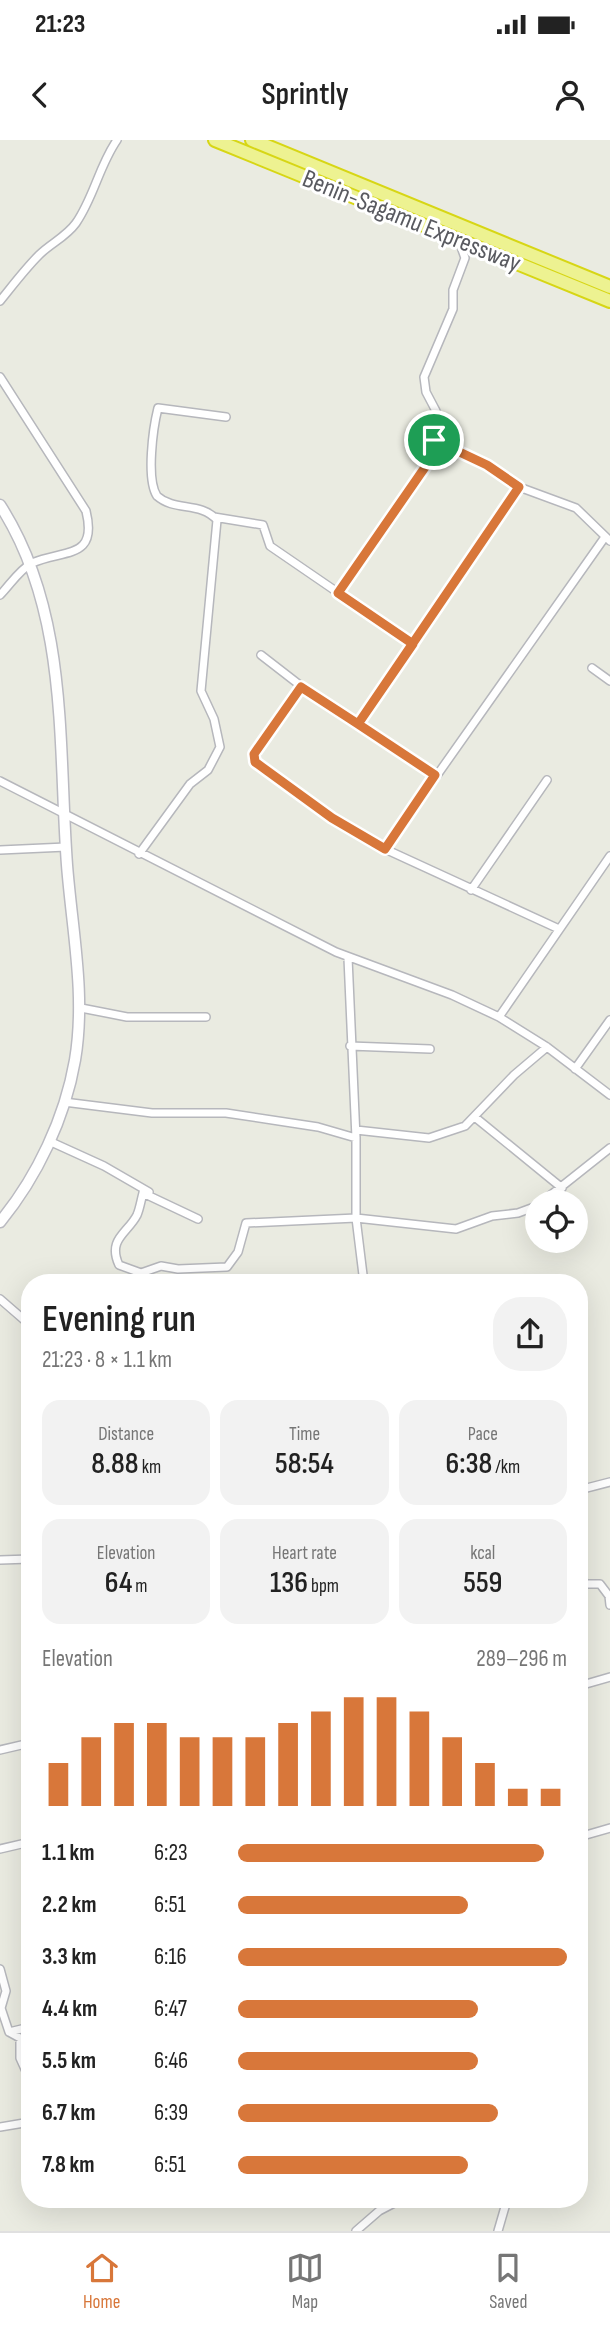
<!DOCTYPE html>
<meta charset="utf-8">
<style>
body{margin:0;font-family:"Sofia Sans Condensed",sans-serif;background:#f2f2f2;color:#222;height:100vh;display:flex;flex-direction:column;font-size:26px;white-space:nowrap}
*{box-sizing:border-box;margin:0}
p{font-size:23px;color:#767676}
.icon{flex:none;width:38px;height:38px;fill:none;stroke:currentColor;stroke-width:2;stroke-linecap:round;stroke-linejoin:round}
.map{position:relative;flex:1;overflow:hidden}
.sheet{position:absolute;left:21px;top:1134px;width:567px;height:934px;display:flex;flex-direction:column;background:#fff;border-radius:28px;box-shadow:0 7px 28px #0002}
.sheet>*{flex:none}
.fabs{position:absolute;left:525px;top:1050px;display:grid;gap:14px}
.fabs a{display:grid;place-items:center;width:63px;height:63px;border-radius:50%;background:#fff;box-shadow:0 7px 28px #0002;font-size:35px}
.pin{position:absolute;display:grid;place-items:center;width:60px;height:60px;color:#fff;margin:-30px;border:4px solid #fff;border-radius:50%;box-shadow:0 2px 7px #0007}
.round{display:grid;place-items:center;flex:none;width:74px;height:74px;border-radius:28px;background:#f2f2f2}
.summary{display:flex;align-items:center;justify-content:space-between;height:119px;padding:0 21px}
h1{font-size:38px;font-weight:600;line-height:52px}
.metrics{display:grid;grid-template-columns:repeat(3,1fr);gap:10px;height:119px;padding:7px 21px}
.metrics div{display:grid;align-content:center;border-radius:18px;background:#f2f2f2;text-align:center}
.metrics b{font-size:30px;font-weight:600}
.metrics small{font-size:19px;font-weight:400}
.metrics p{font-size:19px}
.chart{height:196px;padding:14px 21px}
.chart p{display:flex;justify-content:space-between}
.chart svg{width:100%;height:126px;margin-top:7px;stroke:#d8773a;stroke-width:6}
ul{padding:0 21px;list-style:none;font-size:23px}
li{display:grid;grid-template-columns:112px 84px 1fr;align-items:center;height:52px}
li i{height:18px;border-radius:9px;background:#d8773a}
.status{display:flex;justify-content:space-between;align-items:center;height:49px;padding:0 35px;background:#fff;direction:ltr}
.status svg{height:19px;fill:currentColor}
header{display:flex;justify-content:space-between;align-items:center;height:91px;padding:0 21px;background:#fff;font-size:32px;font-weight:600}
.tab-bar{display:flex;justify-content:space-around;align-items:center;height:98px;border-top:2px solid #e0e0e0;background:#fff;font-size:19px;color:#767676}
.tab-bar a{display:grid;justify-items:center;gap:4px}
.tab-bar .selected{color:#d8773a}
.map>svg:first-child{display:block}
.lines{fill:none;stroke-linecap:round;stroke-linejoin:round}
.street-casing{stroke:#b6b7bc;stroke-width:10}
.secondary-casing{stroke:#babac1;stroke-width:13}
.highway-casing{stroke:#d7d615;stroke-width:16}
.street{stroke:#fff;stroke-width:7}
.secondary{stroke:#fff;stroke-width:10}
.highway{stroke:#edf291;stroke-width:12}
.route-casing{stroke:#fff;stroke-width:14}
.route{stroke:#d8773a;stroke-width:9}
.labels{text-anchor:middle;stroke-width:6;stroke-linejoin:round;paint-order:stroke}
.street-label{font-size:26px;fill:#595a60;stroke:#fff}
</style>
<div class="status"><b>21:23</b><svg viewBox="0 0 49 12"><path d="M0 12V9h3v3zM5 12V6h3v6zM10 12V3h3v9zM15 12V0h3v12zM26 1h20v11H26zM47 4h2v5h-2z"/></svg></div>
<header><svg class="icon" aria-label="back" viewBox="0 0 24 24"><path d="M15 5l-7 7 7 7"/></svg>Sprintly<svg class="icon" aria-label="person" viewBox="0 0 24 24"><circle cx="12" cy="8" r="4"/><path d="M4 21q1-7 8-7t8 7"/></svg></header>
<div class="map">
<svg width="610" height="2091" viewBox="0 0 610 2091">
<rect width="100%" height="100%" fill="#eaebe1"/>
<g class="lines">
<g class="street-casing">
<path id="street" d="M0 161C13 145 25 129 39 115 51 103 66 97 76 83 94 57 99 26 117 0
M0 237 86 371C98 420 64 409 32 423 19 430 10 445 0 455
M434 300 487 325 519 347 576 368 610 401
M214 377 263 385 270 406 413 504 358 584
M338 453 423 330 434 308 436 271 426 252 424 237 453 169V150L465 118 459 101
M413 504 519 347
M261 515 301 546 435 635
M592 528 610 541
M301 546 258 606 255 622 332 678 385 709 559 789
M0 641 336 812 452 855 499 877 547 907 610 955
M385 709 605 397
M0 710 66 707
M139 714 190 644 208 630 220 607 214 579 201 551 217 380C200 361 175 372 157 356 146 339 153 288 158 268L226 277
M471 750 547 640
M348 818 356 998V1078L364 1143
M81 868 127 877H206
M499 877 610 716
M350 906 430 909
M575 929 610 880
M64 962 152 973H226L318 987 356 998
M476 978 562 1048
M356 990 429 998 465 986 514 935 547 907
M49 1001 104 1026 149 1052 143 1053 198 1079
M143 1053C141 1060 140 1068 137 1075 128 1093 107 1099 119 1125L141 1133 161 1126 178 1129 227 1127 238 1112 246 1083 356 1078 456 1089 492 1076 518 1073 537 1066
M542 1062 610 1008
M0 1159 30 1185
M579 1350 610 1342
M579 1417 584 1444H600L609 1456 610 1465
M0 1420 30 1419
M579 1546 610 1537
M0 1610 30 1603
M579 1697 610 1688
M0 1709 30 1702
M0 1829 6 1851 1 1868 9 1892 20 1898V1918L30 1940
M9 1892 30 1887
M0 1987 30 1982
M356 2091 379 2071 400 2060
M498 2091 507 2060"/>
</g>
<g class="secondary-casing">
<path id="secondary" d="M0 365C69 472 58 603 67 725 72 790 86 855 75 920 65 978 37 1037 0 1082"/>
</g>
<g class="highway-casing">
<path id="highway" d="M215 0 610 161
M252 0 610 147"/>
</g>
<use href="#street" class="street"/>
<use href="#secondary" class="secondary"/>
<use href="#highway" class="highway"/>
</g>
<g class="lines">
<g class="route-casing">
<path id="route" d="M434 300 430 320 338 453 413 504 358 584 435 635 385 709 332 678 255 622 254 614 301 547 358 584 519 347 487 325 434 300"/>
</g>
<use href="#route" class="route"/>
</g>
<g class="labels">
<g class="street-label">
<text transform="translate(412 80) rotate(22)" y="9">Benin-Sagamu Expressway</text>
</g>
</g>
</svg>
<div class="fabs">
<a><svg class="icon" aria-label="locate" viewBox="0 0 24 24"><circle cx="12" cy="12" r="6"/><path d="M12 2v4M12 18v4M2 12h4M18 12h4"/></svg></a>
</div>
<div class="pin" style="left:434px;top:300px;background:#1e9e55"><svg class="icon" aria-label="arrive" viewBox="0 0 24 24"><path d="M6 21V4h12l-3 4 3 4H6"/></svg></div>
<section class="sheet">
<div class="summary"><div><h1>Evening run</h1><p>21:23 · 8 × 1.1 km</p></div><a class="round"><svg class="icon" aria-label="share" viewBox="0 0 24 24"><path d="M12 15V3M7 8l5-5 5 5M5 13v7h14v-7"/></svg></a></div>
<div class="metrics">
<div><p>Distance</p><b>8.88<small> km</small></b></div>
<div><p>Time</p><b>58:54</b></div>
<div><p>Pace</p><b>6:38<small> /km</small></b></div>
</div>
<div class="metrics">
<div><p>Elevation</p><b>64<small> m</small></b></div>
<div><p>Heart rate</p><b>136<small> bpm</small></b></div>
<div><p>kcal</p><b>559</b></div>
</div>
<div class="chart"><p><span>Elevation</span>289–296 m</p>
<svg viewBox="0 0 160 44" preserveAspectRatio="none"><path d="M5 44V29M15 44V20M25 44V15M35 44V15M45 44V20M55 44V20M65 44V20M75 44V15M85 44V11M95 44V6M105 44V6M115 44V11M125 44V20M135 44V29M145 44V38M155 44V38"/></svg>
</div>
<ul>
<li><b>1.1 km</b>6:23<i style="width:93%"></i></li>
<li><b>2.2 km</b>6:51<i style="width:70%"></i></li>
<li><b>3.3 km</b>6:16<i style="width:100%"></i></li>
<li><b>4.4 km</b>6:47<i style="width:73%"></i></li>
<li><b>5.5 km</b>6:46<i style="width:73%"></i></li>
<li><b>6.7 km</b>6:39<i style="width:79%"></i></li>
<li><b>7.8 km</b>6:51<i style="width:70%"></i></li>
</ul>
</section>
</div>
<nav class="tab-bar">
<a class="selected"><svg class="icon" aria-label="home" viewBox="0 0 24 24"><path d="M3 11l9-7 9 7M6 9v11h12V9"/></svg>Home</a>
<a><svg class="icon" aria-label="map" viewBox="0 0 24 24"><path d="M3 6l6-2 6 2 6-2v14l-6 2-6-2-6 2zM9 4v14M15 6v14"/></svg>Map</a>
<a><svg class="icon" aria-label="saved" viewBox="0 0 24 24"><path d="M7 4h10v16l-5-4-5 4z"/></svg>Saved</a>
</nav>
